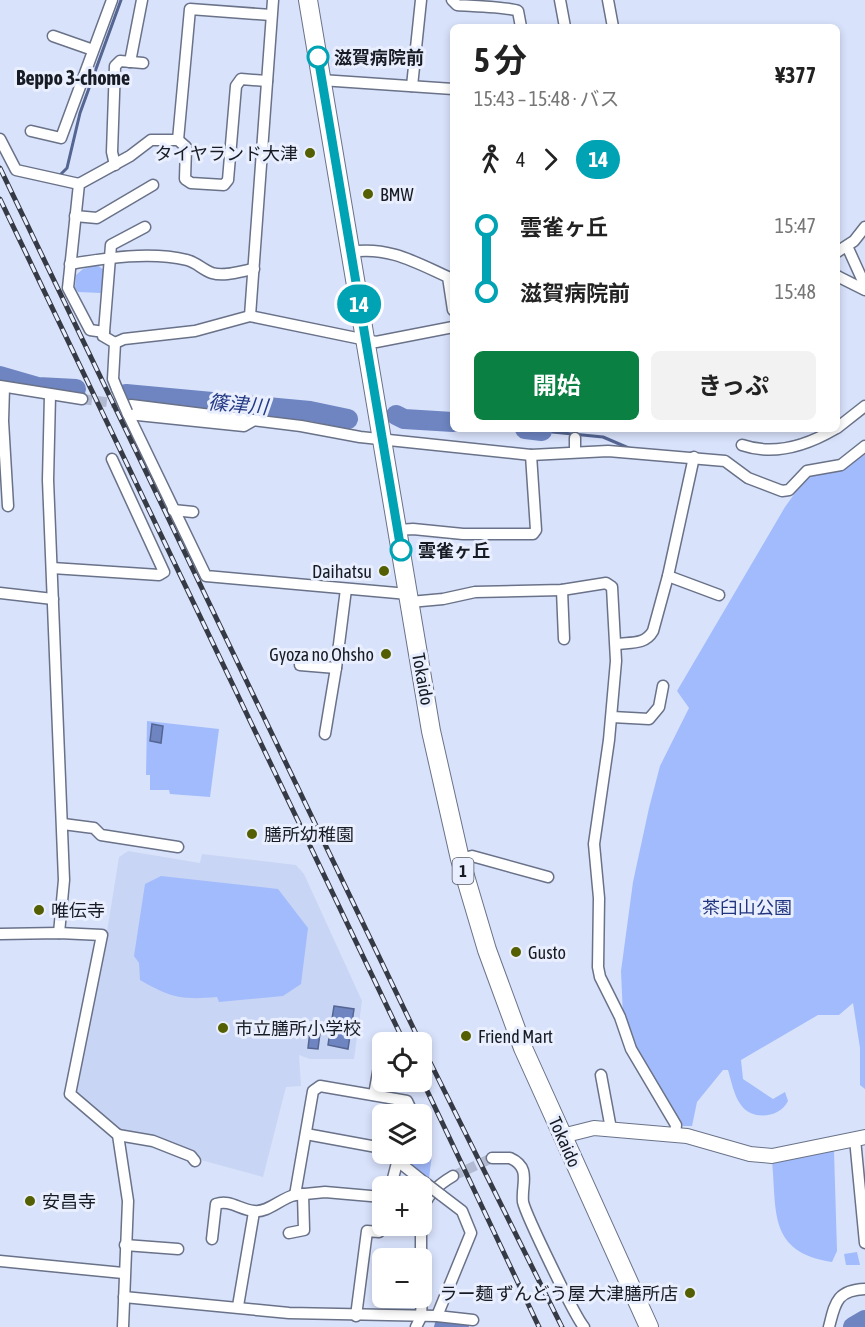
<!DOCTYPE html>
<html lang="ja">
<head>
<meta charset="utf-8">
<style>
  body { margin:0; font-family:"Asap Condensed","Noto Sans JP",sans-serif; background:#f2f2f2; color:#222; height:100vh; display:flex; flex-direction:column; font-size:22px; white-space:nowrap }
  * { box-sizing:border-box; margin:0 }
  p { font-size:20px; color:#767676 }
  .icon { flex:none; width:33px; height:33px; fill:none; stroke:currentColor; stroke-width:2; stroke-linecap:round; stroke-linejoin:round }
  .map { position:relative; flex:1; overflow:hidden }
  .drawer { position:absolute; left:450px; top:24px; width:390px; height:408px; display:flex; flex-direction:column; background:#fff; border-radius:9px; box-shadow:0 3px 9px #0003 }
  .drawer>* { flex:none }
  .badge { padding:0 12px; border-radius:20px; font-size:21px; line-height:39px }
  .fabs { position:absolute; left:372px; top:1032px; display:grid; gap:12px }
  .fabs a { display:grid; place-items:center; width:60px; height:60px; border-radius:9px; background:#fff; box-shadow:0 3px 9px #0003; font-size:30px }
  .map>.badge { position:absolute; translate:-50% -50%; box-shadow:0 0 0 3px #fff }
  .legs { display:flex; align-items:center; gap:9px; height:66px; padding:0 24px; font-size:20px }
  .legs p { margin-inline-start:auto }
  .overview { display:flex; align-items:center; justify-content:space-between; height:102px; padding:0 24px }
  h1 { font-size:33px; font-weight:700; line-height:45px }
  .cta { display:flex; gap:12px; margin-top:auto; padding:12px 24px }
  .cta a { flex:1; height:69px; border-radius:9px; background:#0b8043; color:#fff; font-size:24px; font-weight:700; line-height:69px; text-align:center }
  .cta a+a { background:#f2f2f2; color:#222 }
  ul { padding:0 24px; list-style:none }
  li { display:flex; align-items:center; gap:21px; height:66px; font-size:22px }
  li i { display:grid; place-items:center; width:9px; height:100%; margin:0 8px; background:currentColor }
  li i::after { content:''; width:15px; height:15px; margin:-8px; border:4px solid; border-radius:50%; background:#fff }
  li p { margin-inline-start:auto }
  li:first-child i { background:linear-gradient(#0000 50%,currentColor 0) }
  li:last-child i { background:linear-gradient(currentColor 50%,#0000 0) }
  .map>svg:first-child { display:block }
  .built { fill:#c9d5f4 }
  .green { fill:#a2bbfc }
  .water { fill:#6e85c2; stroke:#546592; stroke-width:1.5 }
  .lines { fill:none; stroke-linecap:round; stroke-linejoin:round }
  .stream { stroke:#546592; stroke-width:3 }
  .river { stroke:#6e85c2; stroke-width:20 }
  .minor-tunnel { stroke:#b1bad0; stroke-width:10; stroke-dasharray:10 5; stroke-linecap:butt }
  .minor-casing { stroke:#697288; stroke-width:13 }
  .tertiary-casing { stroke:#697288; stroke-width:16 }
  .trunk-casing { stroke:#697288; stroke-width:20 }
  .minor { stroke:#fff; stroke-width:10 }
  .tertiary { stroke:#fff; stroke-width:14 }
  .trunk { stroke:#fff; stroke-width:18 }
  .rail-casing { stroke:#353a45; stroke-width:5 }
  .rail { stroke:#e9effe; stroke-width:3; stroke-dasharray:9; stroke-linecap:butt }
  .minor-bridge-casing { stroke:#697288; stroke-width:13; stroke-linecap:butt }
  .minor-bridge { stroke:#fff; stroke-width:10 }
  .line-1-casing { stroke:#fff; stroke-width:14 }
  .line-1 { stroke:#00a3b4; stroke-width:9 }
  .stop-1-dot { fill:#fff; stroke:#00a3b4; stroke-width:3 }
  .poi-dot { fill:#535f00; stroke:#e9effe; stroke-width:2 }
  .labels { text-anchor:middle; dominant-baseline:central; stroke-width:6; stroke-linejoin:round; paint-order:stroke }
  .shield { fill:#e9effe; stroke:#565b65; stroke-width:1.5 }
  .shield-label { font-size:16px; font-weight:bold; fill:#171b23 }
  .stop-label { font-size:18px; font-weight:bold; fill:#171b23; stroke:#e9effe; text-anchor:start }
  .poi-label { font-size:18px; fill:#171b23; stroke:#e9effe; text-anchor:start }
  .street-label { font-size:18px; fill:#171b23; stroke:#e9effe }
  .park-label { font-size:18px; fill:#21357e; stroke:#e9effe }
  .neighbourhood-label { font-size:20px; font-weight:bold; fill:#171b23; stroke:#e9effe }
  .water-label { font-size:20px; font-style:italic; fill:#263b85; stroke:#e9effe }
</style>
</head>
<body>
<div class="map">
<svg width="865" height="1327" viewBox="0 0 865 1327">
  <rect width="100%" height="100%" fill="#d8e2fb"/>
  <path class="built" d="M128,851L200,863L202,854L296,865L304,874L362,1001L354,1059H310L299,1055L301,1086L286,1087L263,1177L197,1159L121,1131L78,1097L74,1090L105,944L119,857Z"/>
  <g class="green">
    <path d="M97,265L104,270L101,293L78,292L75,288L76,275L83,269Z"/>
    <path d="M865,453V1089L860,1085V1048L853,1003L839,1015H818L741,1060L743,1079L773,1099L785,1092L788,1101C780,1118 752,1121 741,1105C734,1096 731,1080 728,1070H723L697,1102L692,1126H683L653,1075L634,1049L623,1016L621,971L633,882L649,808L660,766L689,708L677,691L785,507L805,479L817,473L843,468Z"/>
    <path d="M147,721L219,729L210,797L170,794L169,790H150V775H146Z"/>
    <path d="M161,876L278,889L308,928L301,984L283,996L219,1002L217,997C182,1000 171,998 140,980L139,963L134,956L145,884Z"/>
    <path d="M422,1144L432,1155L429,1178L404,1159L405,1154H422Z"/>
    <path d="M824,1151H834L837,1251L832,1262C768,1252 777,1213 772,1161Z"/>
    <path d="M857,1252L860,1265H846L844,1254Z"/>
  </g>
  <g class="water">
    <path d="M152,724L163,726L161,743L150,741Z"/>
    <path d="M334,1006L354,1009L348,1049L328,1045Z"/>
    <path d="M310,1031L320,1033L318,1049L308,1048Z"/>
  </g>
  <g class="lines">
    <g class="stream">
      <path d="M60,175L67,168L80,113L121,0"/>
      <path d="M542,431L603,437L631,449"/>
    </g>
    <g class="river">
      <path d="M0,376L38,387L76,389"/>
      <path d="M126,394L310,411L348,419"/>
      <path d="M396,415L404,419L453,422"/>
      <path d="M525,429L542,431"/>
      <path d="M444,1327H459"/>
      <path d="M853,1327L865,1320"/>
    </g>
    <g class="minor-tunnel">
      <path d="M82,399L130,405"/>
      <path d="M453,1176L492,1158"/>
    </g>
    <g class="minor-casing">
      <g id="minor">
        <path d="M452,0L457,5C470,6 510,7 518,11L521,27"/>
        <path d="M560,0L565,27"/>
        <path d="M608,0L613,27"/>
        <path d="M53,36L93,50"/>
        <path d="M130,62L142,0"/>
        <path d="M321,80L453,89"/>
        <path d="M412,86L421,0"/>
        <path d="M31,131L61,138L112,0"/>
        <path d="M0,139L16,170L79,184"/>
        <path d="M178,140L190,9L271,15"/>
        <path d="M115,165L112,152L115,66L120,61L143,63"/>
        <path d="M75,216L97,218L153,185"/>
        <path d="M847,246L862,279L864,289"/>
        <path d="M350,252C388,246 415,262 448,277L453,310"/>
        <path d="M837,252L854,241L865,227"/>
        <path d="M70,264C107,258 150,251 187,260C196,262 203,270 212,273C225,277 241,271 254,269"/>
        <path d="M837,276L865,290"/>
        <path d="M250,316L273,0"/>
        <path d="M104,332L111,245L145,227"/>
        <path d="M115,343L124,339L195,331L250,316L376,342L453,327"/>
        <path d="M0,386L82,399"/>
        <path d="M4,387L3,421L8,506"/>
        <path d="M117,389L113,379L115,343L103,336L104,332L90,330L68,288L79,184L130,156L151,140H178L186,147L185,179L191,183L224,185L228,180L236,86L241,79L267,81"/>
        <path d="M50,395L48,480L64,880L59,933"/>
        <path d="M131,405L301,426L360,437L531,455L608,451L725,461L748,478L782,491L789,490L807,471L841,465L865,446"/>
        <path d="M127,412L206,576L408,594"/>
        <path d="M128,414L244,426L254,420"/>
        <path d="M837,428L865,406"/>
        <path d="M742,445C774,456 806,446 835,429"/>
        <path d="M575,452V438"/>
        <path d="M173,510L193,512"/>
        <path d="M398,530L413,529L463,534H533L536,530L531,455"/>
        <path d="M52,568L159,575L164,572L112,459"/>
        <path d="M668,576L719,595"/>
        <path d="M562,590L564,639"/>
        <path d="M0,593L53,599"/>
        <path d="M410,602L443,599L475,592L562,590L606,583L612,587L616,661L609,740L594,844L599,898L598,967L600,977L620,1017L631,1049L676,1125L675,1135"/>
        <path d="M616,644C631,642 645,645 653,631L668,576L694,457"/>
        <path d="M300,665L336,668"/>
        <path d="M612,717L649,719L659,707L663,686"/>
        <path d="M325,734L336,668L346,589"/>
        <path d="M63,824L94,828L101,835L178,847"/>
        <path d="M460,859L472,856L548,877"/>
        <path d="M0,934L59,933L102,935L70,1094L118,1135L128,1201L123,1327"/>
        <path d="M601,1075L611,1129"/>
        <path d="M374,1095L379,1067"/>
        <path d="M306,1134L382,1148"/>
        <path d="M118,1135L153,1141L191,1156L195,1161"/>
        <path d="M855,1139L865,1243"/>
        <path d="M389,1154L424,1182"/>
        <path d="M492,1158H510C532,1168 521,1184 523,1202C526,1215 575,1317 584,1327"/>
        <path d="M391,1186L399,1155"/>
        <path d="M382,1197L325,1192L295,1195L313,1091L320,1086L407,1101L413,1114"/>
        <path d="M422,1212C426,1195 438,1185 453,1176"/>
        <path d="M421,1226V1258"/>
        <path d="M289,1233L304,1230L303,1194"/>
        <path d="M212,1239L216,1204C230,1199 240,1210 254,1211C268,1213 281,1198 295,1195"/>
        <path d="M125,1245L178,1249"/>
        <path d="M0,1261L123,1273"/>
        <path d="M124,1297L289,1313L437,1316L473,1320"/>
        <path d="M238,1306L254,1212"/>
        <path d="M356,1316L367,1231L379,1232L384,1226"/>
        <path d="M437,1316L471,1233L462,1211L441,1195"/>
        <path d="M416,1327L421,1317L422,1294"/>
        <path d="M829,1327C835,1304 836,1290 865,1289"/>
      </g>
    </g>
    <g class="tertiary-casing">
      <path id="tertiary" d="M562,1136L594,1128L687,1136L750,1154L772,1156L865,1137"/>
    </g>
    <g class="trunk-casing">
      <path id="trunk" d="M308,0L431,731L460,859L487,950L523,1048L649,1327"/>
    </g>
    <use href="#minor" class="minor"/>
    <use href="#tertiary" class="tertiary"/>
    <use href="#trunk" class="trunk"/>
    <g class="rail-casing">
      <g id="rail">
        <path d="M0,168L420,1042"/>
        <path d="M0,199L404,1042"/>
        <path d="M422,1046L562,1327"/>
        <path d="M422,1080L539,1327"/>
      </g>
    </g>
    <use href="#rail" class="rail"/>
    <g class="minor-bridge-casing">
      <g id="minor-bridge">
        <path d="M117,389L127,412"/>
        <path d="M424,1182L441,1195"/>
      </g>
    </g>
    <use href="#minor-bridge" class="minor-bridge"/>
  </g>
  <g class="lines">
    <g class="line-1-casing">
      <path id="line-1" d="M318,57L401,550"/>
    </g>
    <use href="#line-1" class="line-1"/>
  </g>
  <g class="stop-1-dot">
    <circle cx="318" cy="57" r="10"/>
    <circle cx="401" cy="550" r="10"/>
  </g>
  <g class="poi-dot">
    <circle cx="310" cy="153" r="6"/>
    <circle cx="368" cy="194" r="6"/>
    <circle cx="384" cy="571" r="6"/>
    <circle cx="386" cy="654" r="6"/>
    <circle cx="252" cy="834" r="6"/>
    <circle cx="39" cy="910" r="6"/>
    <circle cx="516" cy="952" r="6"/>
    <circle cx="223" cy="1028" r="6"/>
    <circle cx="466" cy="1036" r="6"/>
    <circle cx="30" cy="1201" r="6"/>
    <circle cx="690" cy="1293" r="6"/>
  </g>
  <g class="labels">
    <rect class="shield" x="452.5" y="858" width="21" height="26" rx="4.5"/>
    <g class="shield-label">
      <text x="463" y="871">1</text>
    </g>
    <g class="stop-label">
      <text x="334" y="57">滋賀病院前</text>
      <text x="418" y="550">雲雀ヶ丘</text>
    </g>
    <g class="poi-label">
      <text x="298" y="153" text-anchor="end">タイヤランド大津</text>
      <text x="380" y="194">BMW</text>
      <text x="372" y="571" text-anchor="end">Daihatsu</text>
      <text x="374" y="654" text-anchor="end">Gyoza no Ohsho</text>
      <text x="264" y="834">膳所幼稚園</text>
      <text x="51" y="910">唯伝寺</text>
      <text x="528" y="952">Gusto</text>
      <text x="235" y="1028">市立膳所小学校</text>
      <text x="478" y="1036">Friend Mart</text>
      <text x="42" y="1201">安昌寺</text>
      <text x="678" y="1293" text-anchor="end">ラー麺 ずんどう屋 大津膳所店</text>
    </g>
    <g class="street-label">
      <text transform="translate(423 679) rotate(80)">Tokaido</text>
      <text transform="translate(565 1142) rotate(66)">Tokaido</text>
    </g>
    <g class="park-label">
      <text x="747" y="907">茶臼山公園</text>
    </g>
    <g class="neighbourhood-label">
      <text x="73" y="77">Beppo 3-chome</text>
    </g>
    <g class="water-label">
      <text transform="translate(238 404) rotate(5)">篠津川</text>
    </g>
  </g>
</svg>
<div class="fabs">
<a><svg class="icon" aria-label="locate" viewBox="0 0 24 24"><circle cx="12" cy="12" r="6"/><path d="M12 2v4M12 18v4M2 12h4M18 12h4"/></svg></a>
<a><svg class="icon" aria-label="layers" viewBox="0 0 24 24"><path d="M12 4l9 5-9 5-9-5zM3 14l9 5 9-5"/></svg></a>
<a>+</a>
<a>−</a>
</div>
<b class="badge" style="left:359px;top:304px;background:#00a3b4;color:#fff">14</b>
<section class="drawer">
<div class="overview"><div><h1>5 分</h1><p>15:43 – 15:48 · バス</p></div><b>¥377</b></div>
<div class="legs"><svg class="icon" aria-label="walk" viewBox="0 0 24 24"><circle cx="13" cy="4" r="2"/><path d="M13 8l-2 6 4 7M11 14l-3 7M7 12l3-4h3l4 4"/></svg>4<svg class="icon" aria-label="forward" viewBox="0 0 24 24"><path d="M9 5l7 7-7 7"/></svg><b class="badge" style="background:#00a3b4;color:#fff">14</b></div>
<ul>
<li><i style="color:#00a3b4"></i><b>雲雀ヶ丘</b><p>15:47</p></li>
<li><i style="color:#00a3b4"></i><b>滋賀病院前</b><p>15:48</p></li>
</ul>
<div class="cta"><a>開始</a><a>きっぷ</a></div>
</section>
</div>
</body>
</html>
